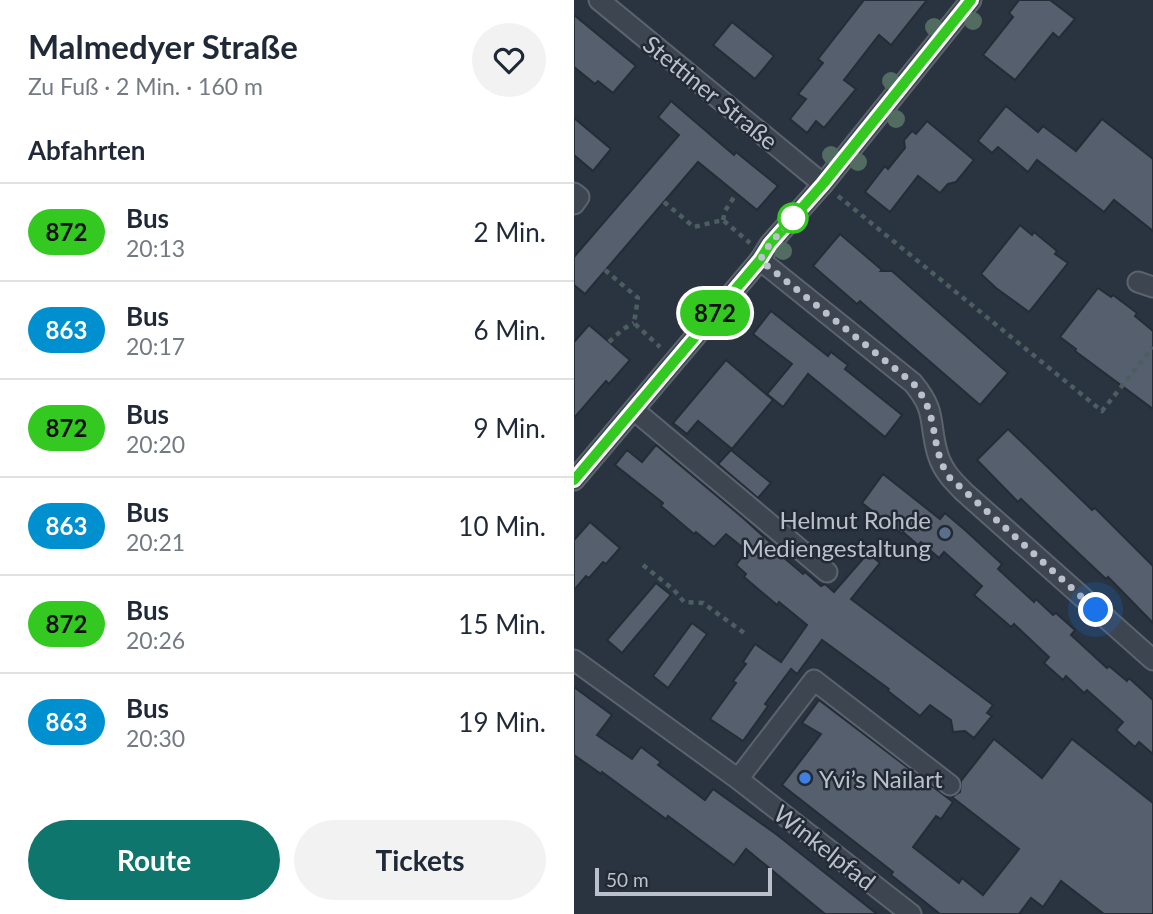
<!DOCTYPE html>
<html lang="de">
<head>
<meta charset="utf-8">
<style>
  body { margin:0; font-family:Lato,sans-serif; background:#f2f2f3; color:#1f2937; height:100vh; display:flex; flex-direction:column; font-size:26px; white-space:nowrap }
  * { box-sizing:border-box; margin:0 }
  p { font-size:23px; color:#747a83 }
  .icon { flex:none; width:38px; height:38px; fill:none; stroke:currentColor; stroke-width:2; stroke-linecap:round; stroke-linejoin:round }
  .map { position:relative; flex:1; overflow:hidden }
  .sheet { display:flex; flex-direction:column; background:#fff; width:574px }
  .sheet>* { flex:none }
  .badge { padding:0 14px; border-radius:23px; font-size:24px; line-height:46px }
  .scale { position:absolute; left:21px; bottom:18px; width:177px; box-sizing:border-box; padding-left:7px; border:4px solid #bac1ca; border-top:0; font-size:19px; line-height:24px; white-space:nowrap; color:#bac1ca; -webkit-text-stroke:5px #222a35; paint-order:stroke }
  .you { position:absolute; width:35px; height:35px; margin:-18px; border:5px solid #fff; border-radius:50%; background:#1a73e8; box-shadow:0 0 0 10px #1a73e833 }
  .map>.badge { position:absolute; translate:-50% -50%; box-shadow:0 0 0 4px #fff }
  h2 { padding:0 28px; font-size:26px; line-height:63px }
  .round { display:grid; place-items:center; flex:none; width:74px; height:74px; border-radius:37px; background:#f2f2f3 }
  .summary { display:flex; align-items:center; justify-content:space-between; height:119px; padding:0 28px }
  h1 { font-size:33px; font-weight:700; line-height:52px }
  .action { display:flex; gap:14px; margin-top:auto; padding:14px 28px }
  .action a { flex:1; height:80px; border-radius:42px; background:#0f766e; color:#fff; font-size:28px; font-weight:700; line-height:80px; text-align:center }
  .action a+a { background:#f2f2f3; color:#1f2937 }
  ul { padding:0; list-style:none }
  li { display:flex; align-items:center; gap:21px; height:98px; padding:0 28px; border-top:2px solid #e0e1e3 }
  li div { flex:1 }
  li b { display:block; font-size:26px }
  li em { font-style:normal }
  li .badge { min-width:77px; font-weight:700; text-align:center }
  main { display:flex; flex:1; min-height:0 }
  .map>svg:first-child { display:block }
  .building { fill:#555f6d; stroke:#242c37; stroke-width:2 }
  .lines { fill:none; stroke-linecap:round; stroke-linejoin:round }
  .street-casing { stroke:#5b636d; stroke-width:23 }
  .path { stroke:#4c5e60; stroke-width:4.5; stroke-dasharray:5 5; stroke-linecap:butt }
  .street { stroke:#3d4550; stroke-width:19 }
  .tree { fill:#526c61 }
  .line-casing { stroke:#fff; stroke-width:16 }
  .line { stroke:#33c920; stroke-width:10 }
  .walk { stroke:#bac1ca; stroke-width:7; stroke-dasharray:0 12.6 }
  .stop-dot { fill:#fff; stroke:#33c920; stroke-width:3.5 }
  .service-dot { fill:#5c6f8a; stroke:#222a35; stroke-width:2.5 }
  .shop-dot { fill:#3f7fe0; stroke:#222a35; stroke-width:2.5 }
  .labels { text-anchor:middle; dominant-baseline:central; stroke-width:5; stroke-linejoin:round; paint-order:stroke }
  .street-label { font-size:24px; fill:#bac1ca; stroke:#222a35 }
  .poi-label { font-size:24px; fill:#bac1ca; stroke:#222a35; text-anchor:end }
</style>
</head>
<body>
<main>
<section class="sheet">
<div class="summary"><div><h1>Malmedyer Straße</h1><p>Zu Fuß · 2 Min. · 160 m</p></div><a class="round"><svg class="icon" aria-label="heart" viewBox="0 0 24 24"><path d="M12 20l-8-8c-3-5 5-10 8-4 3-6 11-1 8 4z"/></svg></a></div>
<h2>Abfahrten</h2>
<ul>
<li><span class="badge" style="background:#33c920;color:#111">872</span><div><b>Bus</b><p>20:13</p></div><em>2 Min.</em></li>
<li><span class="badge" style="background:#0090d0;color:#fff">863</span><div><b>Bus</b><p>20:17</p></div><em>6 Min.</em></li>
<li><span class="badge" style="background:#33c920;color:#111">872</span><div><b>Bus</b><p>20:20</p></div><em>9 Min.</em></li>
<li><span class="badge" style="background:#0090d0;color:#fff">863</span><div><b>Bus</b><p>20:21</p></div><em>10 Min.</em></li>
<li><span class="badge" style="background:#33c920;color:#111">872</span><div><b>Bus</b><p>20:26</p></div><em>15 Min.</em></li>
<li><span class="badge" style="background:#0090d0;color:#fff">863</span><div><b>Bus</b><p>20:30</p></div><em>19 Min.</em></li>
</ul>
<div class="action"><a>Route</a><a>Tickets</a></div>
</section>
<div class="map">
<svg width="579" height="914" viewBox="0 0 579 914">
  <rect width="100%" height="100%" fill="#293440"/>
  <g class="building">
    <path d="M290,0H353L317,45L305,35L270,80L282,89L250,128L242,121L233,133L216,119L232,99L224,94L249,63L244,59Z"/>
    <path d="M445,0H476L501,19L485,38L479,33L441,80L409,55L439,17L435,13Z"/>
    <path d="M0,15L62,66L39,93L24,81L21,84L0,67Z"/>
    <path d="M158,22L200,56L181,79L139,45Z"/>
    <path d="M97,101L160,155L162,152L204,186L183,210L124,162L11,294L0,285V257L105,135L84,117Z"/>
    <path d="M432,106L464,132L469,126L502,151L528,119L579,159V231L540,200L530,212L463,160L454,172L424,147L418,153L404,141Z"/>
    <path d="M0,118L37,149L19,171L0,155Z"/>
    <path d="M353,121L400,160L382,182L374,184L366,193L344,176L316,212L291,192L311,166L314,169L331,148L330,140L338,131L342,134Z"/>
    <path d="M446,225L458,235L460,232L483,251L481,254L494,263L455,312L422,288L407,274Z"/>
    <path d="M266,234L308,270L307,271H318L434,373L406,405L286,301L283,304L239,266Z"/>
    <path d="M524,288L537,297L539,295L563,313L561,316L579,331V409L501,351L502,349L486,337Z"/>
    <path d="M197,311L254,356L257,352L266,359L274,365L271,369L328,415L311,437L234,374L209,407L193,394L218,364L179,334Z"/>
    <path d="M15,325L56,360L35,384L32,381L0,418V342Z"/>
    <path d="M152,360L199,400L158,449L124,421L113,434L99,423Z"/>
    <path d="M434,429L518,510L521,508L579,566V623L534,577L532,579L447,499L444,502L403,460Z"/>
    <path d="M82,445L168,517L198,544L196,546L229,574L231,572L247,586L251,584L260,592L294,553L306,563L277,599L419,705L413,713L418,716L400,738L391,731L379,732L377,720L356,705L346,716L314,691L315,689L248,640L223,674L217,669L191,704L194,706L169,741L136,719L162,683L159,681L172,664L169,662L181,644L207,662L233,625L205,602L203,605L170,577L172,574L162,565L173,551L152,534L140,547L122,532L120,534L87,506L89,503L41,465L53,450L68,462Z"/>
    <path d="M157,450L197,483L184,498L144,464Z"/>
    <path d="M309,474L366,519L371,513L391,530L428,564L424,569L460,602L462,599L479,615L482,613L501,630L497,635L533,668L535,666L553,681L555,678L579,700V754L565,742L561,747L542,730L549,722L513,690L510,693L492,676L489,680L470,663L475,657L440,624L437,627L400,595L408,586L370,552L365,558L347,542L344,545L329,532L328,534L288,503Z"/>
    <path d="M16,522L46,548L32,564L29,562L15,578L12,576L0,590V540Z"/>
    <path d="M82,583L97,595L48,653L33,640Z"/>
    <path d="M118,623L133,634L94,688L79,676Z"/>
    <path d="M0,687L38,715L23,735L58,759L67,747L87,762L84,765L131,800L139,789L202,834L303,914H251L172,849L160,865L94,816L92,819L28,772L27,774L0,755Z"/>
    <path d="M245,700L379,802L367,819L362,816L339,847L385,883L388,878L409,895L445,849L378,797L386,792L387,781L420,739L468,778L498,739L579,803V914H530L487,881L469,907L457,898L445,914H366L317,875L319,872L208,785L247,734L228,723Z"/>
  </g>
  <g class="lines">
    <g class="street-casing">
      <g id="street">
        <path d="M25,0L249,184"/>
        <path d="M0,193L5,197L0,204"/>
        <path d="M186,260L339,383C364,413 354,423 364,455C369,471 379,481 390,492L579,660"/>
        <path d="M564,282L579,287"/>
        <path d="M60,410L253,572"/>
        <path d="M0,480L186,260L196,244L249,184L397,0"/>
        <path d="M0,660L164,779L337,914"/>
        <path d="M164,779L240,680L376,785"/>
      </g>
    </g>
    <g class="path">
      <path d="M264,196L528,411L579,347"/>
      <path d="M90,202L120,227L149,220L176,243"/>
      <path d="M149,220L151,211L162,194"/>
      <path d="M31,270L64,298L60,323L86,347"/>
      <path d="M35,342L49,329L60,323"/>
      <path d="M69,565L100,590L110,602L129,603L173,635"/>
    </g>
    <use href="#street" class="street"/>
  </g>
  <g class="tree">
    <circle cx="399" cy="21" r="9"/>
    <circle cx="360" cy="27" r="9"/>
    <circle cx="317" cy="81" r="9"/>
    <circle cx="322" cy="119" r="9"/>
    <circle cx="257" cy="155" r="9"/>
    <circle cx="284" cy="162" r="9"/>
    <circle cx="209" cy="251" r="9"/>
  </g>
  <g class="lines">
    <g class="line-casing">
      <path id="line" d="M0,480L186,260L196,244L249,184L397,0"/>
    </g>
    <use href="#line" class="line"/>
    <path class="walk" d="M219,218L196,244L186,260L339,383C367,416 354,441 374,476L522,610"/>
  </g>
  <circle class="stop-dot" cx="219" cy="218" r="14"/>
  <circle class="service-dot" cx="371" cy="533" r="7"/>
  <circle class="shop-dot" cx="231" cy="778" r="7"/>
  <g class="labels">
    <g class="street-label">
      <text transform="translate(137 92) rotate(39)">Stettiner Straße</text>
      <text transform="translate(251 847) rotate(38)">Winkelpfad</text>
    </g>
    <g class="poi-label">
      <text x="357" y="519">Helmut Rohde<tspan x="357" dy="28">Mediengestaltung</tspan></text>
      <text x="245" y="778" text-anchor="start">Yvi’s Nailart</text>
    </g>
  </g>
</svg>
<div class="scale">50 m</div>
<div class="you" style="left:522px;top:610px"></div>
<b class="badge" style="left:141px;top:313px;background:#33c920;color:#111">872</b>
</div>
</main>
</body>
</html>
